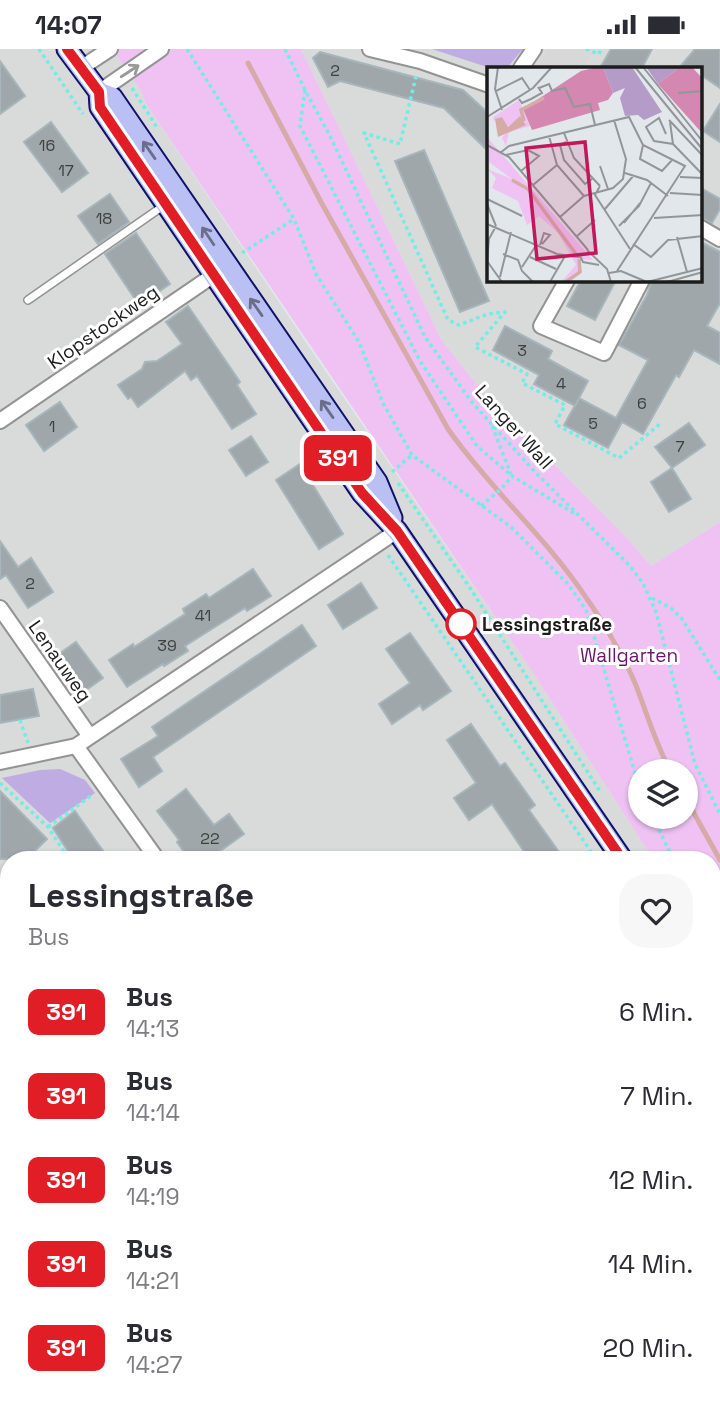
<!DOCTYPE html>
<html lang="de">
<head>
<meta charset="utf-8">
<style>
  body { margin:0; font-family:"Space Grotesk",sans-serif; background:#f7f7f7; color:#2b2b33; height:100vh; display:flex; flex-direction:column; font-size:26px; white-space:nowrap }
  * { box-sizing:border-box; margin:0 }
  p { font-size:23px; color:#7c7c81 }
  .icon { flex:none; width:38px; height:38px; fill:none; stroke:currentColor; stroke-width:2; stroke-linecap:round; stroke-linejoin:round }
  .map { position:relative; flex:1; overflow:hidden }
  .details { position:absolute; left:0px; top:802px; width:721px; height:555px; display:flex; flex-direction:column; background:#fff; border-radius:28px 28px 0 0; box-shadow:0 2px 5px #0004 }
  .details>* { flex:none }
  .badge { padding:0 14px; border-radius:10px; font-size:24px; line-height:46px }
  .tools { position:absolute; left:628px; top:710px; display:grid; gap:14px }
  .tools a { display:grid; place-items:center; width:70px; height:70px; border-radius:50%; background:#fff; box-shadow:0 2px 5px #0004; font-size:35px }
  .map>.badge { position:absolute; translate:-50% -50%; box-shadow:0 0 0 4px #fff }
  .round { display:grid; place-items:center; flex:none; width:74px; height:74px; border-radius:28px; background:#f7f7f7 }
  .headline { display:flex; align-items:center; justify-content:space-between; height:119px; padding:0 28px }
  h1 { font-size:33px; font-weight:600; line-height:52px }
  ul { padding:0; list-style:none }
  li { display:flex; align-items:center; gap:21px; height:84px; padding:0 28px }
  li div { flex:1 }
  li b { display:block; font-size:26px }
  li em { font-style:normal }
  li .badge { min-width:77px; font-weight:700; text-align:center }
  .status { display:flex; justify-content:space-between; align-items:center; height:49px; padding:0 35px; background:#fff; direction:ltr }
  .status svg { height:19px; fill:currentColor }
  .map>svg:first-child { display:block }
  .residential { fill:#d9dada; fill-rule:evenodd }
  .education { fill:#dce1fb }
  .grass { fill:#bface2 }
  .park { fill:#efc2f3; fill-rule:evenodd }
  .parking { fill:#d8d8d8 }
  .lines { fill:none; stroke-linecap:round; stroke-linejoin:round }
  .stream { stroke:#d6aaa7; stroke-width:5 }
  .building { fill:#9fa7aa; stroke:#a6b6bc; stroke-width:2 }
  .lane-casing { stroke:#939393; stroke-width:10 }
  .street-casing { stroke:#939393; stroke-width:18 }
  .secondary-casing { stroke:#0f1367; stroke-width:23 }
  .path { stroke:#74ece5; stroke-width:3.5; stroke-dasharray:3.5 3.5; stroke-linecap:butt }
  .lane { stroke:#fff; stroke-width:7 }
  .street { stroke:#fff; stroke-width:14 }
  .secondary { stroke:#bac0f3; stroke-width:19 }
  .oneway { stroke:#999 }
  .oneway2 { stroke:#6b6e88 }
  .line-casing { stroke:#fff; stroke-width:16 }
  .line { stroke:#e11e26; stroke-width:10 }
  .stop-dot { fill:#fff; stroke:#e11e26; stroke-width:3.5 }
  .labels { text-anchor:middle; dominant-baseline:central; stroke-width:6; stroke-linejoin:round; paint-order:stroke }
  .number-label { font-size:16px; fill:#3d3f40 }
  .street-label { font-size:19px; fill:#1c1c1c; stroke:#fff }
  .stop-label { font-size:19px; font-weight:bold; fill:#1c1c1c; stroke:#fff; text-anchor:start }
  .park-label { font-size:19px; fill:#68156e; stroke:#fff }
  .inset-river { fill:none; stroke:#d6aaa7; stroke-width:3.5 }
  .inset-road { fill:none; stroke:#939699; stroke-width:2 }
  .view { fill:#c2185b; fill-opacity:0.15; stroke:#c2185b; stroke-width:3.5 }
  .inset-edge { fill:none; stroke:#1c1c1c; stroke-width:3.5 }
</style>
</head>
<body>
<div class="status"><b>14:07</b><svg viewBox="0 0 49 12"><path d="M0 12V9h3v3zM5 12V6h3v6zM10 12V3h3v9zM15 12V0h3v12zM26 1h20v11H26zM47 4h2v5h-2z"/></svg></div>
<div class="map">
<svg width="720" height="1355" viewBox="0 0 720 1355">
  <rect width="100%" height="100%" fill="#e2e7ec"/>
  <g class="residential">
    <path d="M0,0H112L140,40L146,55L313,304L530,619L653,810H9V1348H712V902L720,914V1355H0Z"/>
    <path d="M301,0H720V473L651,517L628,490L483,343L442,292ZM489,19H701V231H489Z"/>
  </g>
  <path class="education" d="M0,1125L9,1138V1348H100L102,1355H0Z"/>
  <g class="grass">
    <path d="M432,0H523L507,19H490Z"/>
    <path d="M60,720L85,731L95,744L50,774L2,729L40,721Z"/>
  </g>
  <path class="park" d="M112,0H301L442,292L483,343L628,490L651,517L720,473V913L712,902V810H653L530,619L146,55L140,40ZM640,723H686V768H640Z"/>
  <path class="parking" d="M548,0H595L583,19H537Z"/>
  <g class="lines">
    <g class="stream">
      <path d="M248,14L321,153L448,380C490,440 547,489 587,550C602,571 625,610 635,634C647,664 655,694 671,723"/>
      <path d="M686,750L720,811"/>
    </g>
  </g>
  <g class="building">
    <path d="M611,0H652L642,19H600Z"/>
    <path d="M695,0H720V39L701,26V19H679Z"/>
    <path d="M320,3L463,41L489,65V103L444,59L340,32L328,38L313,9Z"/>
    <path d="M0,12L25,47L0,65Z"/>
    <path d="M720,55V93L703,82Z"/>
    <path d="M51,73L88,124L62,143L24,93Z"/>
    <path d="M424,101L489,252L460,263L395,112Z"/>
    <path d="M701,139L720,150V160L712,174L701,169Z"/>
    <path d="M110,145L129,173L98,195L78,167Z"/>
    <path d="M136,184L170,235L139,256L105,205Z"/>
    <path d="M701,193L720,203V254L707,277L720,284V315L694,301L679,328L676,326L643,385L622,373L608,399L564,376L579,349L616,369L648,311L619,296L647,246L652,231H701Z"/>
    <path d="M581,231H616L595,271L567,257Z"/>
    <path d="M188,257L240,333L237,336L256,365L232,380L197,327L191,331L185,322L138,358L131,348L128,350L118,336L142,320L145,313L157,312L182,295L166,273Z"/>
    <path d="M505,277L552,302L548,310L588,332L575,357L534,335L539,326L493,301Z"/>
    <path d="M60,353L77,378L44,402L26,376Z"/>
    <path d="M689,374L705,396L672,419L655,398Z"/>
    <path d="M251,387L268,413L246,427L229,401Z"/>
    <path d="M300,415L343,485L319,500L276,431Z"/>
    <path d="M672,419L691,450L669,463L651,433Z"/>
    <path d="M0,492L18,518L31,509L53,543L28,559L6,526L0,530Z"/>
    <path d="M253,520L271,547L247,562L245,559L185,597L188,602L164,617L163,615L127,638L109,611L133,595L134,598L185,565L183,560L206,545L209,549Z"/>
    <path d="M361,534L377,559L343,580L328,556Z"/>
    <path d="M302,576L316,597L153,708L162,722L139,738L121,710L158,687L152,678Z"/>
    <path d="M410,584L451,642L423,661L420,656L392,675L379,655L410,634L386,600Z"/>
    <path d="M76,593L103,629L79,646L52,610Z"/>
    <path d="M33,640L39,667L0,674V646Z"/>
    <path d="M471,675L500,717L505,714L535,756L529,761L564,810H529L492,755L469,771L454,749L476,734L447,691Z"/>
    <path d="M186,740L214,776L229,765L244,785L209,810H189L177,793L179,791L157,762Z"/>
    <path d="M0,742L47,790L27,810H0Z"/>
    <path d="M75,762L96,792L109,810H73L53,779Z"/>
  </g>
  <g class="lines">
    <g class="lane-casing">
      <g id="lane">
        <path d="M28,251L166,155"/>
        <path d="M0,857L9,849"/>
        <path d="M712,1037L720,1032"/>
        <path d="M294,1355L302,1348"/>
      </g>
    </g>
    <g class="street-casing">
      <g id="street">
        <path d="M370,0L420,12L489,36"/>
        <path d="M81,19L110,0"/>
        <path d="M521,19L534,0"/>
        <path d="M99,43L161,0"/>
        <path d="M701,179L720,190"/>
        <path d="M567,231L541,277L604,304L642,231"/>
        <path d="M0,372L221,221"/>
        <path d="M0,559L89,686"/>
        <path d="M76,697L157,810"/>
        <path d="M0,713L76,697L397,482"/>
        <path d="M0,934L9,944"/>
        <path d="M712,1142L720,1137"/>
        <path d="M712,1325L720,1324"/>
        <path d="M215,1348L216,1355"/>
        <path d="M406,1348L407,1355"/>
      </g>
    </g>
    <g class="secondary-casing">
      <g id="secondary">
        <path d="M67,0L99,43L100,58L362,444L397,482L622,810"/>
        <path d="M99,43L112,48L377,433L392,469"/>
        <path d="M712,941L720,952"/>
      </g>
    </g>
    <g class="path">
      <path d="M39,0L83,65"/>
      <path d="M187,0L294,170L316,225L359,293L383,354L412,406L511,478L568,535L586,561L640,740"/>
      <path d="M285,0L305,41L330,87L425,288L471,352L535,423L629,516L643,534L656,563L695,715L720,765"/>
      <path d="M586,0L599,5L601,0"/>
      <path d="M416,27L400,95L364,84L448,271L459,276L488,265L505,263L475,298L527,325L522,334L565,356L555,375L619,409L660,375"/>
      <path d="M132,39L158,80"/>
      <path d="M305,41L300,77L420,312L477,397L512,427"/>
      <path d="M242,204L294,170"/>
      <path d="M492,377L511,425"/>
      <path d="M392,423L412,406"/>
      <path d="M398,434L470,539L601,744"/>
      <path d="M481,457L502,439L512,427L577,466"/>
      <path d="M388,506L596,810"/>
      <path d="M652,549L671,559L682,570L720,631"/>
      <path d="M20,671L28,694"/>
      <path d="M0,734L48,778L69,810"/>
      <path d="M653,768L673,810"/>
      <path d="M48,778L92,746"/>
      <path d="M712,862L720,869"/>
      <path d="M712,909L720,920"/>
      <path d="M712,976L720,987"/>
      <path d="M366,1355L392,1352"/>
    </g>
    <use href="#lane" class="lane"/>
    <use href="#street" class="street"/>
    <use href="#secondary" class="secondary"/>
  </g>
  <defs><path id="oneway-shaft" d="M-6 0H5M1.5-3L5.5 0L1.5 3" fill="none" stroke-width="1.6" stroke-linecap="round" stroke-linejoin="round" transform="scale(1.75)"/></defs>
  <use class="oneway" href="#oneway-shaft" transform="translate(130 22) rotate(-33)"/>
  <g class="oneway2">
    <use href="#oneway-shaft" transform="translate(149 101) rotate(-125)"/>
    <use href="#oneway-shaft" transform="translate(208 187) rotate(-124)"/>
    <use href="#oneway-shaft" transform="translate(256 258) rotate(-125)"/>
    <use href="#oneway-shaft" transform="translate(327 360) rotate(-125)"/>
  </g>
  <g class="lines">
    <g class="line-casing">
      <path id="line" d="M67,0L99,43L100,58L362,444L397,482L622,810"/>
    </g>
    <use href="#line" class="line"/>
  </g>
  <circle class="stop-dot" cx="461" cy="575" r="14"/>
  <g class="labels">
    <g class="number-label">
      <text x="335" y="21">2</text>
      <text x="47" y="96">16</text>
      <text x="66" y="121">17</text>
      <text x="104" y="169">18</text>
      <text x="522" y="301">3</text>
      <text x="561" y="334">4</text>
      <text x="642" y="354">6</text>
      <text x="593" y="374">5</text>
      <text x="52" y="377">1</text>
      <text x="680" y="397">7</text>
      <text x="30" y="534">2</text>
      <text x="203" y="566">41</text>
      <text x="167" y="596">39</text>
      <text x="210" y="789">22</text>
    </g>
    <g class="street-label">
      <text transform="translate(103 278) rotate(-35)">Klopstockweg</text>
      <text transform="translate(514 378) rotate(48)">Langer Wall</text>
      <text transform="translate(60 612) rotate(55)">Lenauweg</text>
    </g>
    <g class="stop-label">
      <text x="482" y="575">Lessingstraße</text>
    </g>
    <g class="park-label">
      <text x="629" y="606">Wallgarten</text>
    </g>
  </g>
  <g transform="translate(487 18)">
    <rect width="215" height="215" fill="#e2e7ec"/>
    <path d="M116,0H145L175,45L157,53L151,48L138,49L133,31L138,21L126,26ZM159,0H193L171,17Z" fill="#b49bc8"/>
    <path d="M32,33L43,59L22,65L19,79L15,71L21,63L39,57L33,50L20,60L15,50L7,54L6,50ZM0,70L106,193L91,192L92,204L77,215H74L89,198L71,166L52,149L40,158L31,134L5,121L9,111L0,102L25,112L2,95Z" fill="#efc2f3"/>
    <path d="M111,0H116L126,26L121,33L111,36L113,43L45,63L36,42L94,4ZM193,0H205L215,11V66L171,17Z" fill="#d487b1"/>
    <path d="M33,49L39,58L11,70L8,52L15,50L21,60Z" fill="#d6aaa7"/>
    <path class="inset-river" d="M37,54L34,43L57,31M25,113L41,122L89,187M79,215L93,205L92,192"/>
    <path class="inset-road" d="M11,0L8,22L15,43M148,0L216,83M156,0L216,75M52,21L62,17L65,24L78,21L87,40L103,37L108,58M9,24L35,11L43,23M191,26L216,24M32,32L35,36L44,32L55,26L51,20M0,50L46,21L65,0M182,53L216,89M183,55L186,77M77,66L87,91L113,119M179,67L172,51L159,60L167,74L186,77L216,108M62,69L70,98L97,129M79,75L73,78L77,93L98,117L105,112M0,78L22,90L101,183M156,78L153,92L175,104L186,92M13,86L22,79L142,50L156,78L198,99L130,204M19,88L41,83L52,89L34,104M113,99L121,122M138,106L160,113L181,129M193,110L216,111M46,118L70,98M113,119L108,128L143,182M183,126L216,128M0,132L35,149M0,137L9,159M118,142L147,108M73,150L97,129L126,121L136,112L139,92L127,53M167,151L216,148M137,156L153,136M0,157L70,187L90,190L102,186M9,159L2,172L0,194L15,215M132,159L152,139L164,116M89,170L108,153M190,170L200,205M146,177L164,190L181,173L216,169M53,178L57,166L63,168L55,177M100,183L120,202L124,215M16,187L31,193L35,204L46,215M93,189L96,195L112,198M43,190L69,202M35,200L48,180M122,206L134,204L160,215M13,210L24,165M63,215L78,189M160,215L216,201M180,215L216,205"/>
    <path class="view" d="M98,75L109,186L50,192L39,81Z"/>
    <rect width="215" height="215" class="inset-edge"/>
  </g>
</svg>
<div class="tools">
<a><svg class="icon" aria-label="layers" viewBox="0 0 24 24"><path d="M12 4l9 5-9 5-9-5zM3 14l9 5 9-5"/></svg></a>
</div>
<b class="badge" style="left:338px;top:409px;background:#e11e26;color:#fff">391</b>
<section class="details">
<div class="headline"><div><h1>Lessingstraße</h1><p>Bus</p></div><a class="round"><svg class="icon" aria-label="heart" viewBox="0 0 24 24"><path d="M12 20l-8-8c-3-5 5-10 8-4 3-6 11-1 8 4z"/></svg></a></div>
<ul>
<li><span class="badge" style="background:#e11e26;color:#fff">391</span><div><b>Bus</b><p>14:13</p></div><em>6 Min.</em></li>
<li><span class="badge" style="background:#e11e26;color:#fff">391</span><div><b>Bus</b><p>14:14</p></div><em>7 Min.</em></li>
<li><span class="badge" style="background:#e11e26;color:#fff">391</span><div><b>Bus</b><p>14:19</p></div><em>12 Min.</em></li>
<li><span class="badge" style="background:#e11e26;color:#fff">391</span><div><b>Bus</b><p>14:21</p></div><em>14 Min.</em></li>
<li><span class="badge" style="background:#e11e26;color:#fff">391</span><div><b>Bus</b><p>14:27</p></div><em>20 Min.</em></li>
</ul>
</section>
</div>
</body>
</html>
